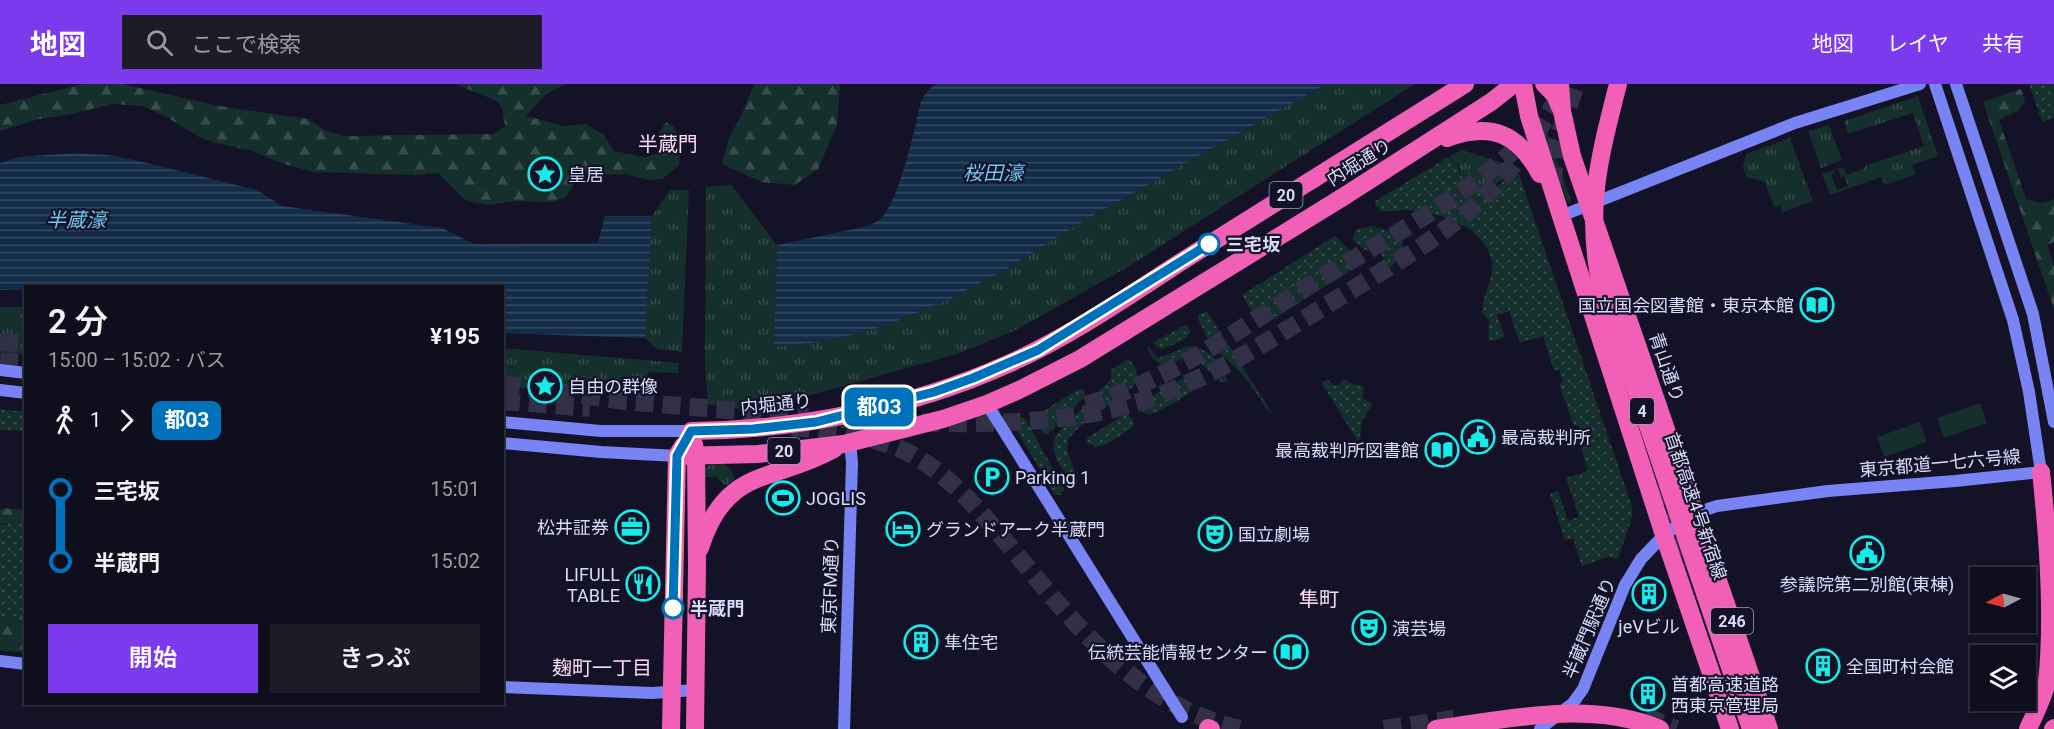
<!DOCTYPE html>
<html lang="ja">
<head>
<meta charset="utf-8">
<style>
  body { margin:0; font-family:Roboto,"Noto Sans JP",sans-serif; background:#1c1c29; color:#f1f3f6; height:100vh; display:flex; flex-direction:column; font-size:22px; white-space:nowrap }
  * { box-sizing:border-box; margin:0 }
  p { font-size:20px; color:#9b9ca3 }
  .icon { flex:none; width:33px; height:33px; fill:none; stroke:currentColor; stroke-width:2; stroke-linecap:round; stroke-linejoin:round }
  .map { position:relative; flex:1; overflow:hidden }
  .sheet { position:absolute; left:24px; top:201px; width:480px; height:420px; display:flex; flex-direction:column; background:#0e0e1c; border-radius:0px; box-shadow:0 2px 4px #0004,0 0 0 2px #2e2e3b }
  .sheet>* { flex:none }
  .badge { padding:0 12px; border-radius:9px; font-size:21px; line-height:39px }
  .needle { width:39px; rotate:264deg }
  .buttons { position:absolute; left:1970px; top:483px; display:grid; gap:12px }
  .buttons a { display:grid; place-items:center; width:66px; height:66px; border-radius:0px; background:#0e0e1c; box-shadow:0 2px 4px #0004,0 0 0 2px #2e2e3b; font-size:30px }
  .map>.badge { position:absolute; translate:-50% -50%; box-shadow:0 0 0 3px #fff }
  .legs { display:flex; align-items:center; gap:9px; height:66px; padding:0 24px; font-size:20px }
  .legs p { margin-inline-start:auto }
  .headline { display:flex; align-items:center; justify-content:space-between; height:102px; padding:0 24px }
  h1 { font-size:33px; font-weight:600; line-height:45px }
  .button { display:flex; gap:12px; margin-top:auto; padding:12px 24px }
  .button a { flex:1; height:69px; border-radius:0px; background:#7c3aed; color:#fff; font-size:24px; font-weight:600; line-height:69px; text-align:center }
  .button a+a { background:#1c1c29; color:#f1f3f6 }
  ul { padding:0 24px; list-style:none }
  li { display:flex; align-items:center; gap:21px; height:72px; font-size:22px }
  li i { display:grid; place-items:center; width:9px; height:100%; margin:0 8px; background:currentColor }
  li i::after { content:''; width:15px; height:15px; margin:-8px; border:4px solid; border-radius:50%; background:#0e0e1c }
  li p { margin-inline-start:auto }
  li:first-child i { background:linear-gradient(#0000 50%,currentColor 0) }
  li:last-child i { background:linear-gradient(currentColor 50%,#0000 0) }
  header { display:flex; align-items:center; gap:36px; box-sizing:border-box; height:84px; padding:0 30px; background:#7c3aed; color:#fff }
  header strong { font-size:28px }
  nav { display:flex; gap:33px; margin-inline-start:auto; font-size:21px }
  .search { width:420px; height:54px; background:#1c1c29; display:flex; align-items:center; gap:15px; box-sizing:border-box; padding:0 21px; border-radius:0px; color:#9b9ca3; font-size:22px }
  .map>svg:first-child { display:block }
  .grass { fill:url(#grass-tufts) }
  .forest { fill:url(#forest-firs) }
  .garden { fill:url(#garden-dots) }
  .pitch { fill:#15302c }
  .water { fill:url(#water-rules) }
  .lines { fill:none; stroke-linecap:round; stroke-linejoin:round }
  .highway-tunnel { stroke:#313046; stroke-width:18; stroke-dasharray:18 9; stroke-linecap:butt }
  .secondary { stroke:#7984f4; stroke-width:12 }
  .highway { stroke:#f25fb6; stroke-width:18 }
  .highway-bridge { stroke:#f25fb6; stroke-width:18 }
  .line-1-casing { stroke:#fff; stroke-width:14 }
  .line-1 { stroke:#0072bc; stroke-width:9 }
  .stop-1-dot { fill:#fff; stroke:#0072bc; stroke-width:3 }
  .labels { text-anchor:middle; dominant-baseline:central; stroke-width:4.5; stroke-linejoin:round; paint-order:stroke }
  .shield { fill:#131226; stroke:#9e9ebc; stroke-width:1.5 }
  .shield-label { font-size:16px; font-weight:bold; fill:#dadafc }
  .street-label { font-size:18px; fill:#dadafc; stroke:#131226 }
  .poi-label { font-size:18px; fill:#dadafc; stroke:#131226; text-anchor:start }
  .stop-label { font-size:18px; font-weight:bold; fill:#dadafc; stroke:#131226; text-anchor:start }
  .neighbourhood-label { font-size:20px; fill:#fcdcf4; stroke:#131226 }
  .water-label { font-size:20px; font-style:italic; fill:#71c6f3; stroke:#131226 }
</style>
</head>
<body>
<header>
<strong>地図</strong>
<div class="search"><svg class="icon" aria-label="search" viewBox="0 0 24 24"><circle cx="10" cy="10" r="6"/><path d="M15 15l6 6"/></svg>ここで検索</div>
<nav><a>地図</a><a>レイヤ</a><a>共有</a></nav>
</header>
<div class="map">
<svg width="2054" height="645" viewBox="0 0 2054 645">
  <defs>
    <pattern id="grass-tufts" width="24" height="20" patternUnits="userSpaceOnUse" patternTransform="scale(1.5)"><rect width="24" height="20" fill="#15302c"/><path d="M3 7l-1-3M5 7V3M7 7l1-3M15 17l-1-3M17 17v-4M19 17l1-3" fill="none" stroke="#364d4c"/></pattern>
    <pattern id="forest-firs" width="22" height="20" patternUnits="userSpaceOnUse" patternTransform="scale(1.5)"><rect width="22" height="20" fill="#15302c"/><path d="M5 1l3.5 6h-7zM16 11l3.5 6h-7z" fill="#364d4c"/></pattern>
    <pattern id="garden-dots" width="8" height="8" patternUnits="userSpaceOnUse" patternTransform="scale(1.5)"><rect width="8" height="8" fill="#15302c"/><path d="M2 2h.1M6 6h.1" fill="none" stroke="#364d4c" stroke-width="1.8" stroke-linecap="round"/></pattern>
    <pattern id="water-rules" width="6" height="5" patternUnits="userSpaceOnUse" patternTransform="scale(1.5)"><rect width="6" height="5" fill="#132d49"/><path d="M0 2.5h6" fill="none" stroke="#354b64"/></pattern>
  </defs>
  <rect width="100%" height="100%" fill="#131226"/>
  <g class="grass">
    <path d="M1326,0H1415L1126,184L1016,246L957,270L779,320L742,325L708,320L705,278L706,103L731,101L777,161L774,263L827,257L860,249L887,241L948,216L1001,188L1084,137Z"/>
    <path d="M1918,12L1938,72L1912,81L1916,90L1885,101L1881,93L1830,111L1822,90L1834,86L1835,89L1831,90L1837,106L1848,102L1844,92L1841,93L1838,85L1843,83L1847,91L1865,84V82L1924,62L1913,29L1848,50L1844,37Z"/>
    <path d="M1541,34L1543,35L1571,117L1570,119L1567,118L1539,37Z"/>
    <path d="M1829,41L1842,76L1821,84L1808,47Z"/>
    <path d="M1790,54L1813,117L1783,128L1780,121L1774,123L1765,98L1747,93L1743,83L1746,70Z"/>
    <path d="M1462,66L1514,83C1497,107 1463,119 1459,80L1454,79L1449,72Z"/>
    <path d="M670,106H689L682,268L657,265L645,254L652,132Z"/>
    <path d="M0,223H25V270L0,268Z"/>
    <path d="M503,264L679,279L678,289L648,288L646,309L503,303Z"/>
    <path d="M724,380L729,383L735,394L726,402L716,393H705V385L709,381Z"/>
  </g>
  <g class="forest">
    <path d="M82,0H123L219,22L308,35L326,47L344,52L494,50L505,42L502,24L497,17L455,0H565L546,10L526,32L563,42L586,40L604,51L614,67L644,73L657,70L659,49L666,38L674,43L681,60L679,81L662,95L649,96L625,90L584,91L574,100L566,113L552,118L516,117L488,121L472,118L464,115L438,89L415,91L314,88L284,80L253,67L216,59L199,53L165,32L143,22L112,20L71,30L39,35L0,47V21Z"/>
    <path d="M754,0H840L837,41L818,85L795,101L762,98L722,80L729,54L741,32Z"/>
    <path d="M2021,5L2025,16L2019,26L1999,36L2026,115L2043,119L2054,115V158L2047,161L2054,181V225L1983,18Z"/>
    <path d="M4,424L25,426V441L14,438L0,440V426Z"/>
    <path d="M25,526V569L0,566V535L17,533Z"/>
  </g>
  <g class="garden">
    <path d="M2029,0H2054V34L2042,38Z"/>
    <path d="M1448,73L1454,80L1458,81C1460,98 1476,112 1493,104C1503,100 1509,92 1514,83L1517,84L1632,423V433L1618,475L1608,473L1582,482L1573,454L1565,456L1550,410L1558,407L1568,437L1579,433L1566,394L1588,387L1578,355L1582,353L1578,341L1574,342L1559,300L1563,298L1559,285L1554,287L1543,252L1520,259L1509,227L1497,231L1505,253L1492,257L1488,254L1489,237L1482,228C1482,210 1496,194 1491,174C1482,141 1437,128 1407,126C1399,126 1387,129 1380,126C1376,124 1376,121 1374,118Z"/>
    <path d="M1372,142L1400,150C1408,164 1398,176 1388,186L1379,164L1367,167L1353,157L1355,147L1360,144Z"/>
    <path d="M1335,152L1362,179L1261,243L1242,211Z"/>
    <path d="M1207,227L1272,329L1268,327L1250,300L1238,286L1211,261L1198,235V231Z"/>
    <path d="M1185,241L1188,242L1191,248L1184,256L1162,265L1153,260L1154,258Z"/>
    <path d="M1189,262C1208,264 1226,280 1227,299C1213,298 1206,278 1192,275C1172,271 1165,297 1147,264L1149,263L1158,274Z"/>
    <path d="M1128,275C1137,282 1141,293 1133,303L1080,342L1068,355L1067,366L1078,397L1075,401L1072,400C1063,385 1047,369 1056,351L1111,295V286Z"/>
    <path d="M1187,293H1191L1196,299C1193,312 1162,325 1149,331L1143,328L1142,320L1168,301Z"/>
    <path d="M1345,295C1348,297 1350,299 1353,300C1363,303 1366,300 1362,314L1373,320L1362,337L1360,356H1357L1321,298L1328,296L1333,301H1338Z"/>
    <path d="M1081,305L1085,308V312L1048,350H1044L1039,342L1042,328L1077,306Z"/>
    <path d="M0,325L25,328V347L0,346Z"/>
    <path d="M1125,330H1128L1133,335V343L1107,360L1096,363L1087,358V354Z"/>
    <path d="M1020,332L1026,336L1064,405L1061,411H1055L1013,340V337Z"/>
    <path d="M14,438L25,441V526L17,533L0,535V441Z"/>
  </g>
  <g class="pitch">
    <path d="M1980,319L1987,339L1944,354L1937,334Z"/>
    <path d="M1920,338L1927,358L1884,373L1877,353Z"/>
  </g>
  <g class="water">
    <path d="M936,0H1326L1084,137L1001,188L948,216L887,241L860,249L827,257L774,263L777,161L859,144C869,142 880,138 886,128C899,109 910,63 916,40C920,22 919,12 936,0Z"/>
    <path d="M74,69L109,71L130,75L257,106L282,122L442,144L474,160L598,159L605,132H652L645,254L503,249L502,202H26L25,205L0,206V79L20,73Z"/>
    <path d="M531,290L561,293L560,310L529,307Z"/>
  </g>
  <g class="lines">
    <g class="highway-tunnel">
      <path d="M1553,101L1556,61L1576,0"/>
      <path d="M0,258L26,260"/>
      <path d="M0,277L26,279"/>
      <path d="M502,300L624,317L808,333"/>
      <path d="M502,317L590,324"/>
      <path d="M1086,321C1169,297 1245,241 1318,196C1384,156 1454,119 1512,68"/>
      <path d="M841,335C929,339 1022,345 1109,326C1194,307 1266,258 1340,213C1382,187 1427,162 1465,130C1505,97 1539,51 1562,5"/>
      <path d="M792,343C829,347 873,351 907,368C945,388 974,420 1001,452C1071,534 1130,619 1240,645"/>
      <path d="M1657,404L1687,482"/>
      <path d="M1645,632L1676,645"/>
      <path d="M1384,645L1454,635"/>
    </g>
    <g class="secondary">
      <path d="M1956,0L2033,230L2054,338"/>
      <path d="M1561,132L1795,39L1920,0"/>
      <path d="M0,286L26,289"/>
      <path d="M0,306L26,309"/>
      <path d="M987,320L1182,633"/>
      <path d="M502,338L601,347H691"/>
      <path d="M502,359L601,368L677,372"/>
      <path d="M0,577L26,580"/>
      <path d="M502,603L652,609L695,606"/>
      <path d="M844,645L852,379L850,358"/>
      <path d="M1540,645L1573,619L1583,605L1625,501L1641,475L1664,451L1696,429L1717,422L1828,407L1955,397L2041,388L2029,308L2013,236L1935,0"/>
    </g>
    <g class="highway">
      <path d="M1523,0L1529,32L1561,132L1664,451L1730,645"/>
      <path d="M1544,0L1555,11L1560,23"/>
      <path d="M1560,0L1562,27L1572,72L1769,645"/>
      <path d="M1447,54C1491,38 1518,49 1540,90"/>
      <path d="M691,347C798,346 910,324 1008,280C1074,251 1135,207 1195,169C1285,112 1375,56 1465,0"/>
      <path d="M694,360L696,372L697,482L695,645"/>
      <path d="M677,372L758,370L844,360L943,335L987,320L1019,306L1080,275L1343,113L1491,18L1514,0"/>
      <path d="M700,464C726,381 774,399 834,365"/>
      <path d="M1208,644L1211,645"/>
      <path d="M671,645L677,372L683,362"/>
      <path d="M2028,645C2035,630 2043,614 2047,598C2054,534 2048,453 2041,388"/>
      <path d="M2053,645L2054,644"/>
    </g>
    <g class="highway-bridge">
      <path d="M1618,0C1599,75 1585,125 1601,203L1751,645"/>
      <path d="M1436,645C1507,635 1591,616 1660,645"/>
    </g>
  </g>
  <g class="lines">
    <g class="line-1-casing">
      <path id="line-1" d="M673,524L677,372L691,347L753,345L816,338L934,308L973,294L1038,266L1209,160"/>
    </g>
    <use href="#line-1" class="line-1"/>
  </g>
  <defs>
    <g id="sight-ring" transform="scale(1.725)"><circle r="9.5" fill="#131226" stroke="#17ebe9" stroke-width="1.5"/><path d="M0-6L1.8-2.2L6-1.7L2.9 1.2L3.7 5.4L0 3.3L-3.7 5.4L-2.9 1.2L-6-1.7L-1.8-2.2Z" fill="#17ebe9"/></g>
    <g id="library-ring" transform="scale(1.725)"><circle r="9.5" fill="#131226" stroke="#17ebe9" stroke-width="1.5"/><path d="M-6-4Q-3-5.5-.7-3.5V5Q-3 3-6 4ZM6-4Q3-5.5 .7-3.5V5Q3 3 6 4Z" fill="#17ebe9"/></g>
    <g id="civic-ring" transform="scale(1.725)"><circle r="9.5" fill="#131226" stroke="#17ebe9" stroke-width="1.5"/><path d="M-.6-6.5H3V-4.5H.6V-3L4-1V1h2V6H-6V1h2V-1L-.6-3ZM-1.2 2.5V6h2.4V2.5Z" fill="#17ebe9"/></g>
    <g id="parking-ring" transform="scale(1.725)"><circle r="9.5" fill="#131226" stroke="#17ebe9" stroke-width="1.5"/><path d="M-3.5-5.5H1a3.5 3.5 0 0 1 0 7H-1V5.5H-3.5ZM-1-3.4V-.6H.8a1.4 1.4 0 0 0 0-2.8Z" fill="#17ebe9"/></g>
    <g id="stadium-ring" transform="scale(1.725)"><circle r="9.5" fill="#131226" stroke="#17ebe9" stroke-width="1.5"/><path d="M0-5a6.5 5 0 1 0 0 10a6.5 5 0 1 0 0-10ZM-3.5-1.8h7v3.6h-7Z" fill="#17ebe9"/></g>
    <g id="office-ring" transform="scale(1.725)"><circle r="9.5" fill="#131226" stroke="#17ebe9" stroke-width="1.5"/><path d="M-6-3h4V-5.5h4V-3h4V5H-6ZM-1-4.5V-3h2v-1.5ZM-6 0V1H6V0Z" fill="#17ebe9"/></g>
    <g id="hotel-ring" transform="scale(1.725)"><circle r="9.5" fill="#131226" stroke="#17ebe9" stroke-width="1.5"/><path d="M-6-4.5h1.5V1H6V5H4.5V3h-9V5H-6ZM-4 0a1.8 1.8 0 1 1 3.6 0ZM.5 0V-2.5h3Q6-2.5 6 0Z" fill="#17ebe9"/></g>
    <g id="theatre-ring" transform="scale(1.725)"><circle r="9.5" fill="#131226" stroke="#17ebe9" stroke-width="1.5"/><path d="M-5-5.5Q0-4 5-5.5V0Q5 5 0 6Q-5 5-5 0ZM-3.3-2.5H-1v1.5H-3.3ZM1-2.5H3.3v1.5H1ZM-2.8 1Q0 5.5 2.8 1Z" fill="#17ebe9"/></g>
    <g id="restaurant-ring" transform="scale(1.725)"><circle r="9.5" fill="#131226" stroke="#17ebe9" stroke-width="1.5"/><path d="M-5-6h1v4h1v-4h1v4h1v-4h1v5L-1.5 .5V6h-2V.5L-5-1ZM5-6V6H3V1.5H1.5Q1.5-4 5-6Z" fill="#17ebe9"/></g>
    <g id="building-ring" transform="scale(1.725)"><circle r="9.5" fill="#131226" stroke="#17ebe9" stroke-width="1.5"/><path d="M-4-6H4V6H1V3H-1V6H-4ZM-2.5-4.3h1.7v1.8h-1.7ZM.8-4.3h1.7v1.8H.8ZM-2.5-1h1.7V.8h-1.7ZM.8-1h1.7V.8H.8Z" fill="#17ebe9"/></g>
  </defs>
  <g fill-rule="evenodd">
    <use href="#sight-ring" x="545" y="90"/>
    <use href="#library-ring" x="1817" y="221"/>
    <use href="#sight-ring" x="545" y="302"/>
    <use href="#civic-ring" x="1478" y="353"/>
    <use href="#library-ring" x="1442" y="366"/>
    <use href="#parking-ring" x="992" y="393"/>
    <use href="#stadium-ring" x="783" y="414"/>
    <use href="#office-ring" x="632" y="443"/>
    <use href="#hotel-ring" x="903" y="445"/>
    <use href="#theatre-ring" x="1215" y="450"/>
    <use href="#civic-ring" x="1867" y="469"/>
    <use href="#restaurant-ring" x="643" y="500"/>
    <use href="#building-ring" x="1649" y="510"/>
    <use href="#theatre-ring" x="1369" y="544"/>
    <use href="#building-ring" x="921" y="558"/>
    <use href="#library-ring" x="1291" y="568"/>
    <use href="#building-ring" x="1823" y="582"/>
    <use href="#building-ring" x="1648" y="610"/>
  </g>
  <g class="stop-1-dot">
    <circle cx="1209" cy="160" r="10"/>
    <circle cx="673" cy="524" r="10"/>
  </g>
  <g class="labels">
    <g class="shield">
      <rect x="1269.5" y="98" width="33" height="26" rx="4.5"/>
      <rect x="1630" y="314" width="24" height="26" rx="4.5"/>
      <rect x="767.5" y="354" width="33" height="26" rx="4.5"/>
      <rect x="1711" y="524" width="42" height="26" rx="4.5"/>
    </g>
    <g class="shield-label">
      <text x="1286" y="111">20</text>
      <text x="1642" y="327">4</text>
      <text x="784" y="367">20</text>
      <text x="1732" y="537">246</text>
    </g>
    <g class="street-label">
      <text transform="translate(1359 78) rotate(-32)">内堀通り</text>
      <text transform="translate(1667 283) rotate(71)">青山通り</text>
      <text transform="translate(776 320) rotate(-6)">内堀通り</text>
      <text transform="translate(1940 379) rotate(-5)">東京都道一七六号線</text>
      <text transform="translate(1696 422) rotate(71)">首都高速4号新宿線</text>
      <text transform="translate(830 501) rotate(-88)">東京FM通り</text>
      <text transform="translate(1589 544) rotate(-67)">半蔵門駅通り</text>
    </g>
    <g class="poi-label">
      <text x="568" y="90">皇居</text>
      <text x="1794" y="221" text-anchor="end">国立国会図書館・東京本館</text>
      <text x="568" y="302">自由の群像</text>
      <text x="1501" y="353">最高裁判所</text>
      <text x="1419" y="366" text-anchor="end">最高裁判所図書館</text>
      <text x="1015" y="393">Parking 1</text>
      <text x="806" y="414">JOGLIS</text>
      <text x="609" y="443" text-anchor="end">松井証券</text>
      <text x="926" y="445">グランドアーク半蔵門</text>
      <text x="1238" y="450">国立劇場</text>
      <text x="620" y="490" text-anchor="end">LIFULL<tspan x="620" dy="21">TABLE</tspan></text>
      <text x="1867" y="500" text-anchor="middle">参議院第二別館(東棟)</text>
      <text x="1649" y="542" text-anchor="middle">jeVビル</text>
      <text x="1392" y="544">演芸場</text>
      <text x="944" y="558">隼住宅</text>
      <text x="1268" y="568" text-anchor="end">伝統芸能情報センター</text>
      <text x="1846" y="582">全国町村会館</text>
      <text x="1671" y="600">首都高速道路<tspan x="1671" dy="21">西東京管理局</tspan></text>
    </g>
    <g class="stop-label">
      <text x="1226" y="160">三宅坂</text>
      <text x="690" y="524">半蔵門</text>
    </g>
    <g class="neighbourhood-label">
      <text x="668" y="60">半蔵門</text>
      <text x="1319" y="515">隼町</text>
      <text x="602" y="584">麹町一丁目</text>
    </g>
    <g class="water-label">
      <text x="993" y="89">桜田濠</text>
      <text x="76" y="136">半蔵濠</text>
    </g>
  </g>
</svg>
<div class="buttons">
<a><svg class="needle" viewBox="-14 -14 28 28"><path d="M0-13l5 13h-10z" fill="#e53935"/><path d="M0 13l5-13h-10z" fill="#9b9ca3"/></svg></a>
<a><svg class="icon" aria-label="layers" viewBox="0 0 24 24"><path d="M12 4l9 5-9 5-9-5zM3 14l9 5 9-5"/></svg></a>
</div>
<b class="badge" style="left:879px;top:323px;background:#0072bc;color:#fff">都03</b>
<section class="sheet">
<div class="headline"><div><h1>2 分</h1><p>15:00 – 15:02 · バス</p></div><b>¥195</b></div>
<div class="legs"><svg class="icon" aria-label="walk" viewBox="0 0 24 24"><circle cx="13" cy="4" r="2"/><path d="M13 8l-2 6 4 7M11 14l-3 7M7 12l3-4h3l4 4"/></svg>1<svg class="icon" aria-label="forward" viewBox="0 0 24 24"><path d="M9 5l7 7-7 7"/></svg><b class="badge" style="background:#0072bc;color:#fff">都03</b></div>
<ul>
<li><i style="color:#0072bc"></i><b>三宅坂</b><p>15:01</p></li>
<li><i style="color:#0072bc"></i><b>半蔵門</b><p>15:02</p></li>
</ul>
<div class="button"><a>開始</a><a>きっぷ</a></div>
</section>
</div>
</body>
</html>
